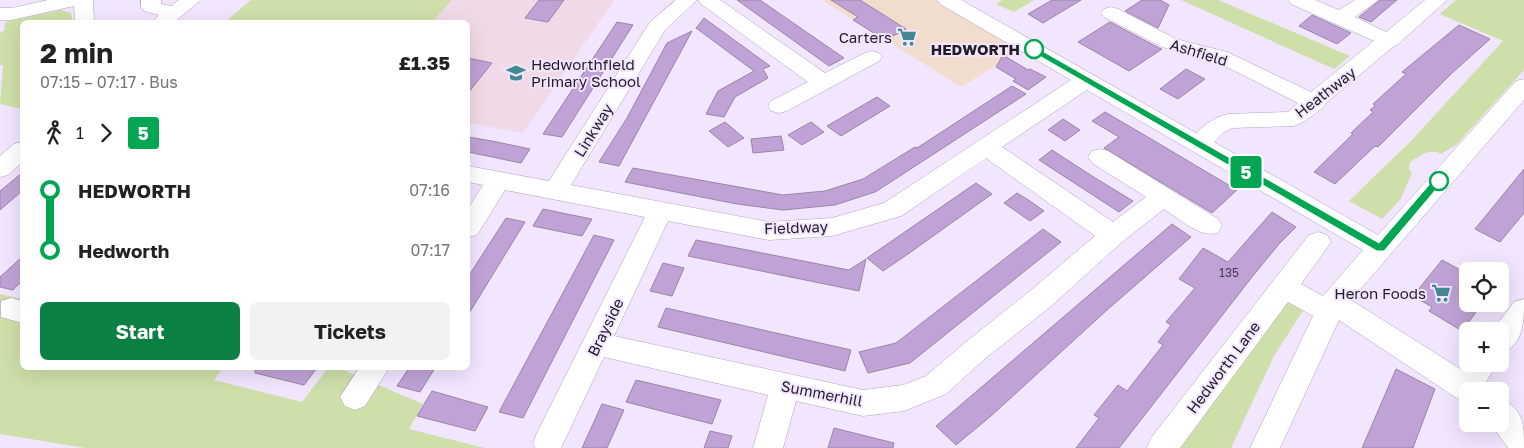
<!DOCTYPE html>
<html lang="en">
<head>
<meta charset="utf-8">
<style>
  body { margin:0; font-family:"Golos Text",sans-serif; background:#f2f2f2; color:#222; height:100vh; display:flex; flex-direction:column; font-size:19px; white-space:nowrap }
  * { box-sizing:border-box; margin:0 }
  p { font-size:16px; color:#767676 }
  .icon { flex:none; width:28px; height:28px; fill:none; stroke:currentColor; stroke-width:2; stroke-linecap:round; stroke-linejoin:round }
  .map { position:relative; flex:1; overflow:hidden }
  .sheet { position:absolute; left:20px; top:20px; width:450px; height:350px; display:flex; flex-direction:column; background:#fff; border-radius:8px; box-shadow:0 5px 20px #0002 }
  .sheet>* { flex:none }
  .badge { padding:0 10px; border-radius:4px; font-size:18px; line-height:32px }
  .fabs { position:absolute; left:1459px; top:262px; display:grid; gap:10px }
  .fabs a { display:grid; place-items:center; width:50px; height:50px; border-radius:8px; background:#fff; box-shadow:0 5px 20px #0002; font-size:25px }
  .map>.badge { position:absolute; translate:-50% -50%; box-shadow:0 0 0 2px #fff }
  .legs { display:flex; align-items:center; gap:8px; height:55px; padding:0 20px; font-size:16px }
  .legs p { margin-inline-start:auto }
  .overview { display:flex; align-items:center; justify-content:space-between; height:85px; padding:0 20px }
  h1 { font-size:28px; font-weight:700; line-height:38px }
  .button { display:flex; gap:10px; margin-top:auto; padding:10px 20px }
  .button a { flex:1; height:58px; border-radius:8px; background:#0b8043; color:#fff; font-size:20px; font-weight:700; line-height:58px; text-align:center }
  .button a+a { background:#f2f2f2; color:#222 }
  ul { padding:0 20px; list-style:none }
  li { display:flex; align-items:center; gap:18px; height:60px; font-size:19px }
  li i { display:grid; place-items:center; width:8px; height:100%; margin:0 6px; background:currentColor }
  li i::after { content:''; width:12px; height:12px; margin:-6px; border:4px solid; border-radius:50%; background:#fff }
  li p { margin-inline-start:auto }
  li:first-child i { background:linear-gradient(#0000 50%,currentColor 0) }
  li:last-child i { background:linear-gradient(currentColor 50%,#0000 0) }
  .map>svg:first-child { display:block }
  .commercial { fill:#f1ddce }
  .education { fill:#f0dae7 }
  .green { fill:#cedfa9 }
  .building { fill:#bfa3d7; stroke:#9787a4 }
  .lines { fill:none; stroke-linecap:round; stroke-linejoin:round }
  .minor-casing { stroke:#b2a2bf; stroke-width:1 }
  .minor { fill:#fff; fill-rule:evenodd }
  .line-1 { fill:#00a651; stroke:#fff }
  .stop-1-dot { fill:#fff; stroke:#00a651; stroke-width:2.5 }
  .labels { text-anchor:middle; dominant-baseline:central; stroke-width:4; stroke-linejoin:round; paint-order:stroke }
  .number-label { font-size:12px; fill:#493e53 }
  .poi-label { font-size:15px; fill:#221c27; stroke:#f2e5fe; text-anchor:end }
  .stop-label { font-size:15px; font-weight:bold; fill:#221c27; stroke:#f2e5fe; text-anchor:end }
  .street-label { font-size:15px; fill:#221c27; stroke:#f2e5fe }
</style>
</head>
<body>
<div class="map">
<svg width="1524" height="448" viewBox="0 0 1524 448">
  <rect width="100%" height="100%" fill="#f2e5fe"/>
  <path class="commercial" d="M822,0H935L1021,50L961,87Z"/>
  <path class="education" d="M251,0H614L523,133L468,123V22H225Z"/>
  <g class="green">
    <path d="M251,0H452L432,22H225Z"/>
    <path d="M1002,0H1034L1014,12L996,4Z"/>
    <path d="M1181,0H1218L1350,56L1334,69Z"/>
    <path d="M1456,0H1524V70L1456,145L1441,154C1431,147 1419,156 1410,162L1409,169L1412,173L1400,200L1382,219L1349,201L1411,141L1503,41L1440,14Z"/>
    <path d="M61,10L71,13L73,22H22V109L0,104L3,65H0V32L4,31L5,22Z"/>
    <path d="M0,294L22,299V368H223L214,380L302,402L328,368H339L423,404L409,429L485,448H86L0,434Z"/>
    <path d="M1289,300L1304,309L1274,356L1231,448H1176Z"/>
  </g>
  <g class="building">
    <path d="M539,0H564L548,22L525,18Z"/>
    <path d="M737,0H760L844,58L829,66Z"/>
    <path d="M831,0H860L906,29L885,40L853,20L858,17Z"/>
    <path d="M1052,0H1081L1043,23L1028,14Z"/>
    <path d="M1142,0H1160L1169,5L1158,28L1125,11Z"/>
    <path d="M1380,0H1397L1371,22L1359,17Z"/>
    <path d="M1312,15L1351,33L1337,44L1299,26Z"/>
    <path d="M704,18L770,66L763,69L768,78L735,97L724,117L706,114L718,91L754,71L696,28Z"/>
    <path d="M617,22L633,25L562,137L543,134Z"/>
    <path d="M1110,22L1161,49H1162L1129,71L1078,42Z"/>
    <path d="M1459,25L1490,39L1451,74L1378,147L1375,146L1335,184L1314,172L1353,134L1351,133L1373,112L1370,110L1375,106L1373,104L1406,74L1402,72Z"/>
    <path d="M692,31L619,166L599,162L627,118L667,43Z"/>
    <path d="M1003,55L1028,70L1030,69L1046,77L1028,90L1013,81L1016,79L996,67Z"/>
    <path d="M468,58L492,63L468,93Z"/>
    <path d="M1186,69L1205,79L1178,99L1160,89Z"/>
    <path d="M1012,86L1026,94L883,187L875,192L835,205L783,210L737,204L625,182L633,168L783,195L825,191L863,179L915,147L917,148Z"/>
    <path d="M877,97L890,106L841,136L827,126Z"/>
    <path d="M1105,112L1146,136L1237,190L1212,213L1104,148L1119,137L1092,121Z"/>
    <path d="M1063,119L1080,130L1065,141L1048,130Z"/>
    <path d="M725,122L744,138L728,147L709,131Z"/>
    <path d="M811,122L824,132L802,145L788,135Z"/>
    <path d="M781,136L784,150L753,153L751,139Z"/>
    <path d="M468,137L492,141L530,149L521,163L468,152Z"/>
    <path d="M1052,150L1092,176L1133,201L1119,212L1039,160Z"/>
    <path d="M1524,169V213L1500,242L1475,229Z"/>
    <path d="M22,173V191L0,210V191Z"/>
    <path d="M976,183L992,194L908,254L883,271L867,258Z"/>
    <path d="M1017,193L1030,201L1044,211L1030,221L1004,203Z"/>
    <path d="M543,209L567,214L592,219L582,236L533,226Z"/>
    <path d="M1272,212L1296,227L1279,244L1252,277L1119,448H1076L1099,418L1094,415L1118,385L1127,391L1163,345L1158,342L1171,325L1166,322L1195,288L1179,279L1203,248L1228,262Z"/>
    <path d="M506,218L525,222L468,315V277Z"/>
    <path d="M1172,224L1191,237L1107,310L991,416L956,445L936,426Z"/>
    <path d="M1043,229L1061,242L910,363L868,373L859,352L896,343Z"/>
    <path d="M594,235L614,240L523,418L499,412Z"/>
    <path d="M696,240L849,270L866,259L859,291L688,256Z"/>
    <path d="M22,257V281L13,290L0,287V277Z"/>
    <path d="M1442,260L1468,274V304H1482L1462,331L1429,311L1432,307L1413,296Z"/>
    <path d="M663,263L684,268L672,296L650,291Z"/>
    <path d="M666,308L851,350L845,371L658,327Z"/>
    <path d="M255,368H317L304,385L255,373Z"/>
    <path d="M409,368H435L420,392L397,386Z"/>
    <path d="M1396,369L1435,389L1413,448H1362Z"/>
    <path d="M636,380L721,400L712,424L626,402Z"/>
    <path d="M432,391L488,407L475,431L417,416Z"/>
    <path d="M602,404L624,410L607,448H582Z"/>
    <path d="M834,428L894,443L893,448H828Z"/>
    <path d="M710,431L732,436L728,448H704Z"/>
  </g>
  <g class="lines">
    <g class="minor-casing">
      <g id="minor">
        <path d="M48,0H93L94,22H75L74,6L12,20H0V8H12Z"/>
        <path d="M141,0H161V4L171,6L179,0H201L174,22H153L159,15L144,11L141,7Z"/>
        <path d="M676,0H697L665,30L571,185L769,222L832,218L884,203L1071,80L940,4L937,0H961L1196,133C1206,124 1215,117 1228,114L1288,112L1298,103L1213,60L1162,47L1104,17L1101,13L1104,9L1111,7L1118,9L1176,39L1227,52L1311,92L1374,41L1291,4L1288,0H1315L1339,10L1355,0H1378L1355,17L1386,32L1425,0H1447L1397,45L1394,46L1326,103C1321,111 1302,124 1293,126L1232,128L1223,133L1214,142L1378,235L1516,81L1524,79V100L1351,300L1462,370L1468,362L1497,364L1483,387L1485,391H1468V403L1455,397L1339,320L1280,448H1250L1313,316L1288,302L1180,448H1147L1151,438L1309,235L1318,232L1327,235L1331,242L1301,284L1323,296L1363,250L1087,90L1002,147L1113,222L1146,197L1092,163L1088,157L1092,151L1100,149L1108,151L1218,219L1222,226L1218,233C1199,238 1180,219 1164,209L1122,242L1050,307L987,357L946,394L904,411L863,416L796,401L783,448H753L768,395L604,357L561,448H535L533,443L537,433L645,217L505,190L477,235L468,237V209L483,185L468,182V166L549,181L650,22ZM986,158L1095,236L1030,291L967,341L926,376L903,385L863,390L614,336L668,221L769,240L832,236L901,216Z"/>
        <path d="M698,0H720L825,73L865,53L872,51L879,53L882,57L879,61L787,111L779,113L771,111L768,106L771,101L808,82L701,4Z"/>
        <path d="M22,142V162L8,175L0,177V156L14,144Z"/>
        <path d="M11,298L22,301V323L1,317V301Z"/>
        <path d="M1524,299C1524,322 1524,345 1500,354V331H1492L1514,302Z"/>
        <path d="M359,368H389L365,406L355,410L345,406L340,397Z"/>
        <path d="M1500,399C1524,408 1524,425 1524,448H1508L1491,424H1500Z"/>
      </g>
    </g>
    <use href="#minor" class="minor"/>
  </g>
  <path class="line-1" d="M1031,48H1037L1379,243L1435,178L1439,177L1443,181L1384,251H1377L1031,51Z"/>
  <defs>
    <g id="supermarket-bare" transform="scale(1.5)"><path d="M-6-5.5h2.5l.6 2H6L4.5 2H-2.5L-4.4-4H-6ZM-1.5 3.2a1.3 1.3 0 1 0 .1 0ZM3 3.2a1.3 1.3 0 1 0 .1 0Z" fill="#438992" stroke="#f2e5fe" stroke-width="2.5" paint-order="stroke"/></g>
    <g id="school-bare" transform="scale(1.5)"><path d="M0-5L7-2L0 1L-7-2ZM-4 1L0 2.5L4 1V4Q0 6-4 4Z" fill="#438992" stroke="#f2e5fe" stroke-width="2.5" paint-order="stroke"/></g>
  </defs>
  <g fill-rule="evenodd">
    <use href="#supermarket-bare" x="907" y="37"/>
    <use href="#school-bare" x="516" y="73"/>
    <use href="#supermarket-bare" x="1441" y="293"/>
  </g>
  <g class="stop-1-dot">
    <circle cx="1034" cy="49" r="9"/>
    <circle cx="1439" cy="181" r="9"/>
  </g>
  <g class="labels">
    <g class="number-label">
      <text x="1229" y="272">135</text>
    </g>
    <g class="poi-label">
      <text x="892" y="37">Carters</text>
      <text x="531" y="64" text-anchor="start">Hedworthfield<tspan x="531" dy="17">Primary School</tspan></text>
      <text x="1426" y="293">Heron Foods</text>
    </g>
    <g class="stop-label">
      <text x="1020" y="49">HEDWORTH</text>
    </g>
    <g class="street-label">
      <text transform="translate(1199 52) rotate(17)">Ashfield</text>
      <text transform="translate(1325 92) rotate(-38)">Heathway</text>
      <text transform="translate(593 130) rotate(-58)">Linkway</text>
      <text transform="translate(796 227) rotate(-2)">Fieldway</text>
      <text transform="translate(605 327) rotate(-64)">Brayside</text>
      <text transform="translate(1223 367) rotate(-53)">Hedworth Lane</text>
      <text transform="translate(822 393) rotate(11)">Summerhill</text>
    </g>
  </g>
</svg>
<div class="fabs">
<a><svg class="icon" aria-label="locate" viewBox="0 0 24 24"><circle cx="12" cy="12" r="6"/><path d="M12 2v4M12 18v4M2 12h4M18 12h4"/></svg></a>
<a>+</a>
<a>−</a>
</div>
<b class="badge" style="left:1246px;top:172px;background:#00a651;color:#fff">5</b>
<section class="sheet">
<div class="overview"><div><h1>2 min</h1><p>07:15 – 07:17 · Bus</p></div><b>£1.35</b></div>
<div class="legs"><svg class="icon" aria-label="walk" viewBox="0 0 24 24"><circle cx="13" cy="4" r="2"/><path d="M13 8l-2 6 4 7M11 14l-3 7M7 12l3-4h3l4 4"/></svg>1<svg class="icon" aria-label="forward" viewBox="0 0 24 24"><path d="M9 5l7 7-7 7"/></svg><b class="badge" style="background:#00a651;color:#fff">5</b></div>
<ul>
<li><i style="color:#00a651"></i><b>HEDWORTH</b><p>07:16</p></li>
<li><i style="color:#00a651"></i><b>Hedworth</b><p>07:17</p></li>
</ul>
<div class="button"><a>Start</a><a>Tickets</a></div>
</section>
</div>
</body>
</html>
